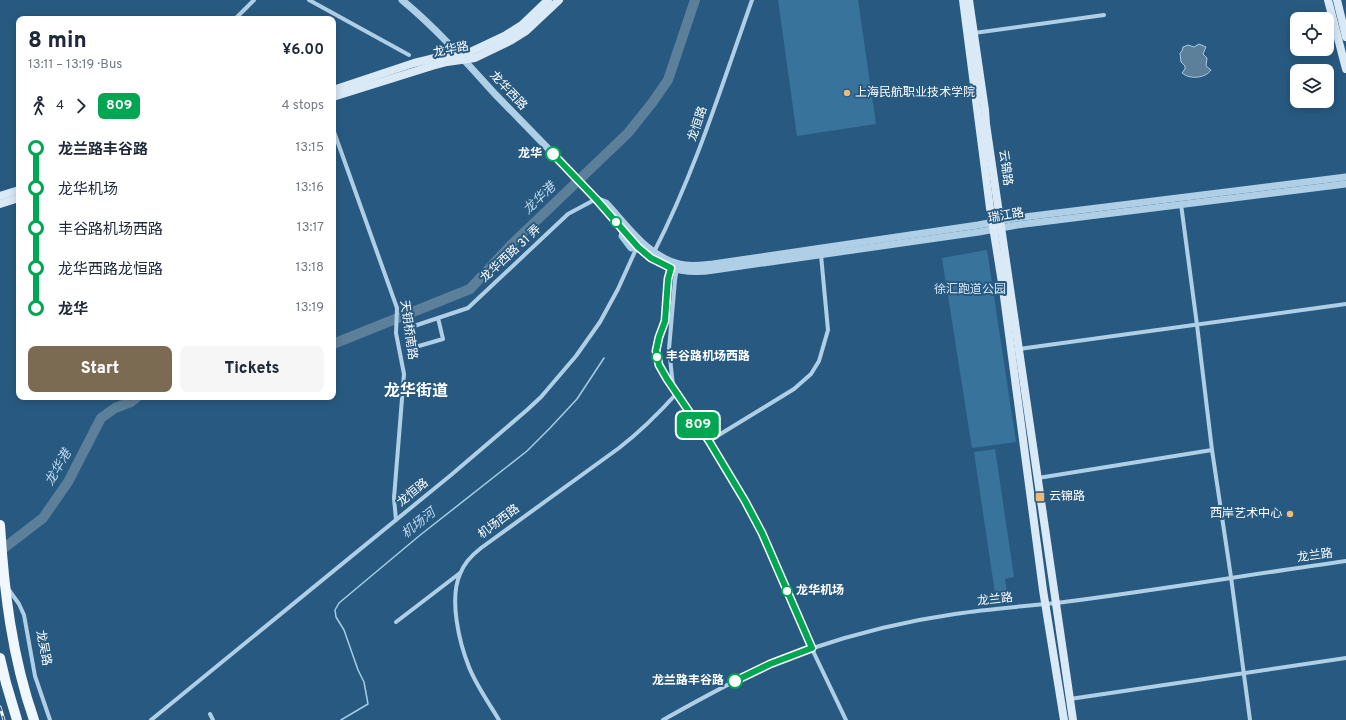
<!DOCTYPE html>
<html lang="en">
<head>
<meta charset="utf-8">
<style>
  body { margin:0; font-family:Overpass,"Noto Sans SC",sans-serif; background:#f6f6f7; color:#1f2937; height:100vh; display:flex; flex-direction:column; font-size:15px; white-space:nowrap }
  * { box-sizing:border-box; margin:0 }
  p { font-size:13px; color:#747a83 }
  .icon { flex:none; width:22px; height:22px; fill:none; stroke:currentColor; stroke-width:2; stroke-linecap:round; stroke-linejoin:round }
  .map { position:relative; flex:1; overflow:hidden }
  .sheet { position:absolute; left:16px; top:16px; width:320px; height:384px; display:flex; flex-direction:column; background:#fff; border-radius:8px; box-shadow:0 2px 10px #0003 }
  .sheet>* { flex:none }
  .badge { padding:0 8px; border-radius:6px; font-size:14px; line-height:26px }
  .fabs { position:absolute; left:1290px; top:12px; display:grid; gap:8px }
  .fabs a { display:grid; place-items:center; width:44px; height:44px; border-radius:8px; background:#fff; box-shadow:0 2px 10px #0003; font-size:20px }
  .map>.badge { position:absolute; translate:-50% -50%; box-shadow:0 0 0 2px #fff }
  .legs { display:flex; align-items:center; gap:6px; height:44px; padding:0 12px; font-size:13px }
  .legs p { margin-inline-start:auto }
  .overview { display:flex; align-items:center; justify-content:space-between; height:68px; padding:0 12px }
  h1 { font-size:22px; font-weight:800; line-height:30px }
  .action { display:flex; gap:8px; margin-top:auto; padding:8px 12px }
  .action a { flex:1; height:46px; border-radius:8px; background:#7c6b53; color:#fff; font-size:16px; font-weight:800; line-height:46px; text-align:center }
  .action a+a { background:#f6f6f7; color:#1f2937 }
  ul { padding:0 12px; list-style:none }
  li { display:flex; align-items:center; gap:14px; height:40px; font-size:15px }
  li i { display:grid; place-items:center; width:6px; height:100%; margin:0 5px; background:currentColor }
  li i::after { content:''; width:10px; height:10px; margin:-5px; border:3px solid; border-radius:50%; background:#fff }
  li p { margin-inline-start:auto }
  li:first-child i { background:linear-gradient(#0000 50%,currentColor 0) }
  li:last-child i { background:linear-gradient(currentColor 50%,#0000 0) }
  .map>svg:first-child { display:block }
  .green { fill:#38739c }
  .water { fill:#5c809a; stroke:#a4cce6 }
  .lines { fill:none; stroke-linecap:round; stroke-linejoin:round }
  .stream { stroke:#a4cce6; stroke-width:1.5 }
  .river { stroke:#5c809a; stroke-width:10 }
  .minor { stroke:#afcfe6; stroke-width:4 }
  .tertiary { stroke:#afcfe6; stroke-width:7 }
  .secondary { stroke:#d9e9f6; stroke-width:8 }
  .primary { stroke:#f0f7fd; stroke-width:10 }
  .rail-casing { stroke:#fff; stroke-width:3 }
  .rail { stroke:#285a81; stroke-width:1.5; stroke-dasharray:4.5; stroke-linecap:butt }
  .line-1-casing { stroke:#fff; stroke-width:9 }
  .line-1 { stroke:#00a651; stroke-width:6 }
  .poi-dot { fill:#eebb76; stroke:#285a81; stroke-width:1.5 }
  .stop-1-dot { fill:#fff; stroke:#00a651; stroke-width:2 }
  .labels { text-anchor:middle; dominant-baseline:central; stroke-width:4; stroke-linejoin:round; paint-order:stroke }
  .street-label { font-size:12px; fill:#fff; stroke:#285a81 }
  .poi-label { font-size:12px; fill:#fff; stroke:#285a81; text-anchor:start }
  .stop-label { font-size:12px; font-weight:bold; fill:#fff; stroke:#285a81; text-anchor:end }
  .park-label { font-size:12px; fill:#d2e7f5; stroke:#285a81 }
  .water-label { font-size:13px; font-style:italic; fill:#bbd9ed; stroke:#285a81 }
  .district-label { font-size:16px; font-weight:bold; fill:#fff; stroke:#285a81 }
</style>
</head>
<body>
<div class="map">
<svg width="1346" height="720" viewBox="0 0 1346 720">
  <rect width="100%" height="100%" fill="#285a81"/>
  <g class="green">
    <path d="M778,0H858L876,124L797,136Z"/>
    <path d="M987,250L1016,442L972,448L942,258Z"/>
    <path d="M995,449L1014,577L1005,579L1008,599L996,600L974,452Z"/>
  </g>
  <path class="water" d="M1199,44L1206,47L1203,54L1207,58L1206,66L1211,70C1206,78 1190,80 1182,73L1185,69V66L1181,62L1180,53L1182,51L1183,47L1188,45L1194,47Z"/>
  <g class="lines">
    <path class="stream" d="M341,720L368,704L364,682L358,670L344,630L336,617L335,610L339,603L419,536L527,451L550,428L577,399L604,358"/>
    <g class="river">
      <path d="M333,344L470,289L512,244L628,133L652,103L668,80L695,0"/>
      <path d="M0,551L43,518L68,482L101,418L115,408L131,402L137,397"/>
    </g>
    <g class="minor">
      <path d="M309,0L409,55"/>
      <path d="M235,19L254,0"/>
      <path d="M974,33L1104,15"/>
      <path d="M333,129L397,308L396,333L404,374L394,498L396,520"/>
      <path d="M1181,204L1197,325L1212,450L1231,577L1250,720"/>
      <path d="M654,252C695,172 722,85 752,0"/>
      <path d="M672,266C665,284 668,304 664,322C662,333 656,341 657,353C657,362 662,370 667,379L727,469L762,533L812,649L846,720"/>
      <path d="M438,318L405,329L412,348L443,339L438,318L468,308L568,214L596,199"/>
      <path d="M1019,349L1346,304"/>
      <path d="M673,386L669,349L675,280L677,268"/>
      <path d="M709,441L794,389L811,374L819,361L828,330L821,255"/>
      <path d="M1038,478L1212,450"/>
      <path d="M9,590L19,604L24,615L35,676L50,720"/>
      <path d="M396,622L460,573"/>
      <path d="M1070,699L1346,658"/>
      <path d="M210,714L213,720"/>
      <path d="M151,720L451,475L527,410L541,397L576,356L600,322L618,289L637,247"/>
      <path d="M499,720C489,703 476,685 469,667C459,642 449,599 460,574C464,563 472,555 481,548L619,448C641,431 659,413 677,393"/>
      <path d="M663,720C711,693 758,667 810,649C857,633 906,621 955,614C994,608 1033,606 1072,601C1163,589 1254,574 1346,561"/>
    </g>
    <g class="tertiary">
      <path d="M402,0C436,28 465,61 494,93C528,128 562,162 595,198C611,216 631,245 651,258C672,271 690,274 714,270L979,232L1017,225L1346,184"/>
      <path d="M598,200L606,203C627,225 647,256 679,264C690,267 702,265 713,264L978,225L1016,218L1346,177"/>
      <path d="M623,233L622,236L631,248L638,247"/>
    </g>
    <g class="secondary">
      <path d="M963,0L990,208L1003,289L1043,590L1064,720"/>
      <path d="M969,0L985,110L986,124L1073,720"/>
      <path d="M1328,0L1346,69"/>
      <path d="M1337,0L1346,37"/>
      <path d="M333,90L414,63L443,56L470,52L506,35L522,25L548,0"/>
      <path d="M333,97L432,66L447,62L475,58L510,41L526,31L559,0"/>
      <path d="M0,196L19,190"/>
      <path d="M0,204L19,198"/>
    </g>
    <g class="primary">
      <path d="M0,525C4,591 12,657 34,720"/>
      <path d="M0,658L6,683L17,720"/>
    </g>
    <g class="rail-casing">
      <path id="rail" d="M0,707L4,720"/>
    </g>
    <use href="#rail" class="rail"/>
  </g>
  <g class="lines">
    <g class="line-1-casing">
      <path id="line-1" d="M553,154L596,199L638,247L651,258L671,268L668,279L665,321L659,337L656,351L659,365L667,379L709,441L745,501L762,533L812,648L770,664L735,681"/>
    </g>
    <use href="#line-1" class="line-1"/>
  </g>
  <g class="poi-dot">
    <circle cx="847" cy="93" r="4"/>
    <rect x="1035" y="492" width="10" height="10" rx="2"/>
    <circle cx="1290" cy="514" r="4"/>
  </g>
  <g class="stop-1-dot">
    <circle cx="553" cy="154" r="7"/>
    <circle cx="616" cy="222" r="5"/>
    <circle cx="657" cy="357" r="5"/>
    <circle cx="787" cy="591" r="5"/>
    <circle cx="735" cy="681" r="7"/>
  </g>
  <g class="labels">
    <g class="street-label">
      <text transform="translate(451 50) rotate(-11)">龙华路</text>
      <text transform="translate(508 91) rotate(47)">龙华西路</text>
      <text transform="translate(698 124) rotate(-71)">龙恒路</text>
      <text transform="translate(1005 168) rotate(82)">云锦路</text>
      <text transform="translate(1006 216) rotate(-10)">瑞江路</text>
      <text transform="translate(511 254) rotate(-43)">龙华西路 31 弄</text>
      <text transform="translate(408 330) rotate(82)">天钥桥南路</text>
      <text transform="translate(413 493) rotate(-39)">龙恒路</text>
      <text transform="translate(499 522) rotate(-37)">机场西路</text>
      <text transform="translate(1315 556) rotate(-8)">龙兰路</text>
      <text transform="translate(995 600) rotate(-6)">龙兰路</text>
      <text transform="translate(43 648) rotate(79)">龙吴路</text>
    </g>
    <g class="poi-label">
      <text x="855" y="93">上海民航职业技术学院</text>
      <text x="1049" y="497">云锦路</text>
      <text x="1282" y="514" text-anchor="end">西岸艺术中心</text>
    </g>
    <g class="stop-label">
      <text x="542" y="154">龙华</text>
      <text x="666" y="357" text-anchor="start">丰谷路机场西路</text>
      <text x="796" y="591" text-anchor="start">龙华机场</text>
      <text x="724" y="681">龙兰路丰谷路</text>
    </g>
    <g class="park-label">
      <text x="970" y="290">徐汇跑道公园</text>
    </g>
    <g class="water-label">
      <text transform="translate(540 199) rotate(-44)">龙华港</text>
      <text transform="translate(59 468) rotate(-60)">龙华港</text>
      <text transform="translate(419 524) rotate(-39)">机场河</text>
    </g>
    <g class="district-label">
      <text x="416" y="392">龙华街道</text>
    </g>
  </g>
</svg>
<div class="fabs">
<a><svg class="icon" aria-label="locate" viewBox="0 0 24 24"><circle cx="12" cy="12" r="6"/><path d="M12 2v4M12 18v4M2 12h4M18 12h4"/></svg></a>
<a><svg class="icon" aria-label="layers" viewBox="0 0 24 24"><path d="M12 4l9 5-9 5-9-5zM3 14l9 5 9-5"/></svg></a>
</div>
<b class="badge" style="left:698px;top:425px;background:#00a651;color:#fff">809</b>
<section class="sheet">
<div class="overview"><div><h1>8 min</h1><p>13:11 – 13:19 · Bus</p></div><b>¥6.00</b></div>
<div class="legs"><svg class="icon" aria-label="walk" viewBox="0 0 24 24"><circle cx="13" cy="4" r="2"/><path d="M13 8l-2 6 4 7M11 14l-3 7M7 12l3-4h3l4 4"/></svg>4<svg class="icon" aria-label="forward" viewBox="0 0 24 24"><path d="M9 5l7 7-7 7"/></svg><b class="badge" style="background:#00a651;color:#fff">809</b><p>4 stops</p></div>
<ul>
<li><i style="color:#00a651"></i><b>龙兰路丰谷路</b><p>13:15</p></li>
<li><i style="color:#00a651"></i><span>龙华机场</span><p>13:16</p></li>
<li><i style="color:#00a651"></i><span>丰谷路机场西路</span><p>13:17</p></li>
<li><i style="color:#00a651"></i><span>龙华西路龙恒路</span><p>13:18</p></li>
<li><i style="color:#00a651"></i><b>龙华</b><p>13:19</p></li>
</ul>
<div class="action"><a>Start</a><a>Tickets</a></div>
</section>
</div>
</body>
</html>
